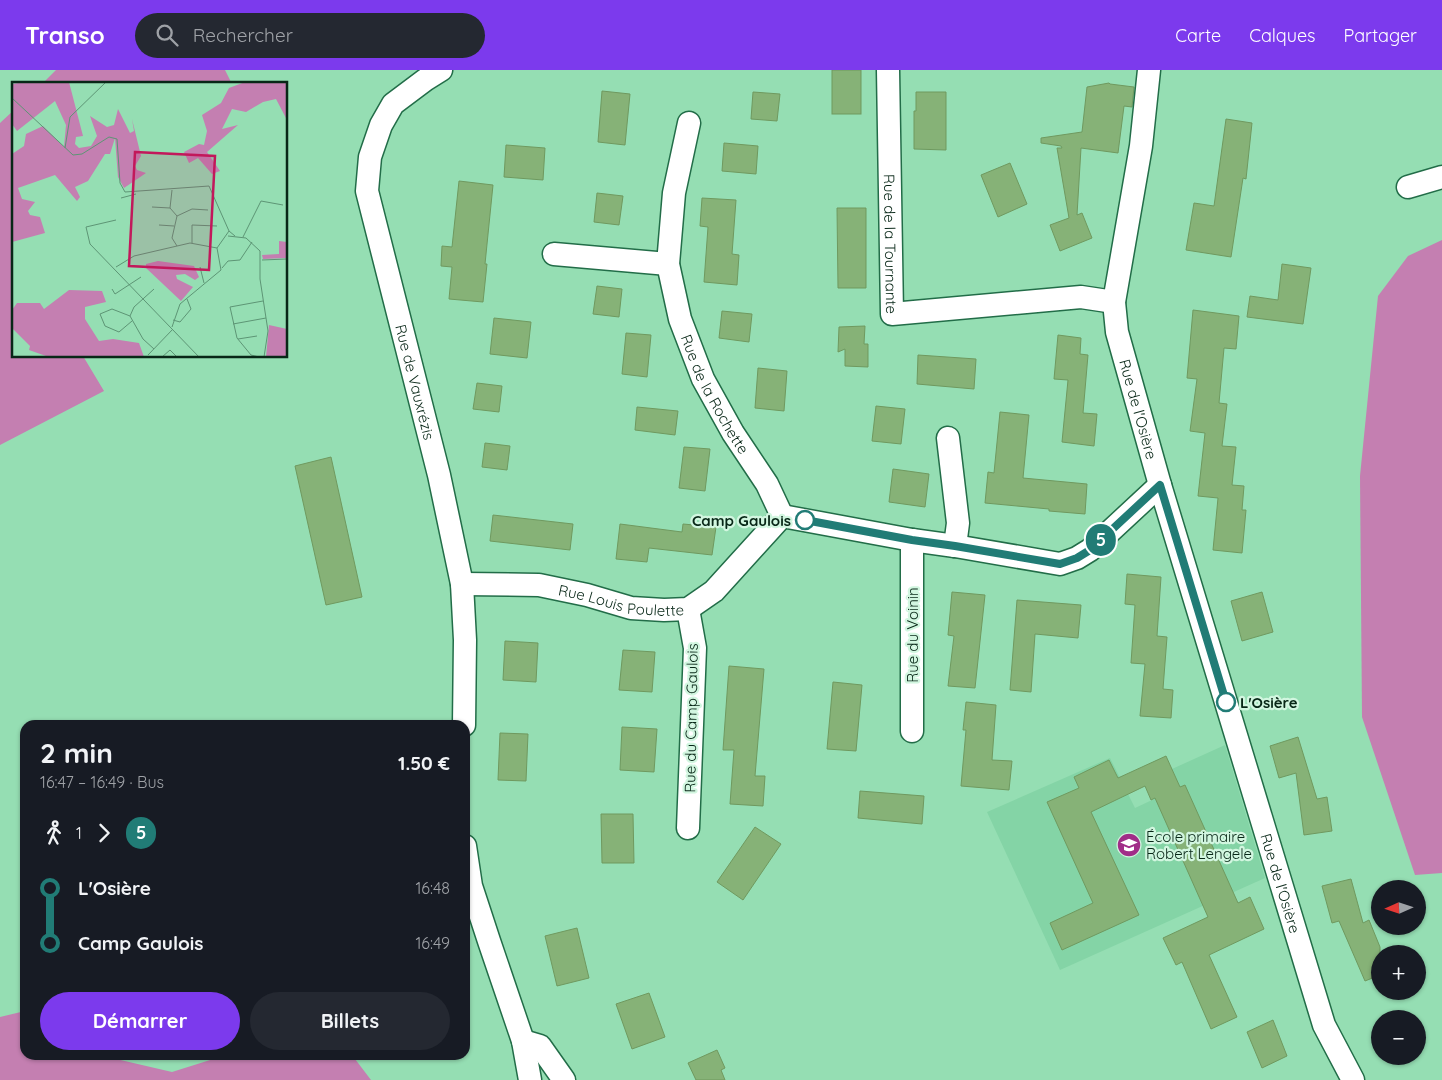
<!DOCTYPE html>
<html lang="fr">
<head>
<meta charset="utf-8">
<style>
  body { margin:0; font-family:Quicksand,sans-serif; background:#242831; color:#f1f3f6; height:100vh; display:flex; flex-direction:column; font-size:19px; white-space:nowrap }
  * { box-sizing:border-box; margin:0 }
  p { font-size:16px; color:#9ea1a6 }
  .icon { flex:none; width:28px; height:28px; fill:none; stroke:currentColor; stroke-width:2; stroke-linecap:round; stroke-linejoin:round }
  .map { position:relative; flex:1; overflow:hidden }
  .panel { position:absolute; left:20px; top:650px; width:450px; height:340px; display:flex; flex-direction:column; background:#171b24; border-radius:15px; box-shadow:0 1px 4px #0004 }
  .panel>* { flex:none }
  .badge { padding:0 10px; border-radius:16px; font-size:18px; line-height:32px }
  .needle { width:32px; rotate:267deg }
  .tools { position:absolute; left:1371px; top:810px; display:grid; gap:10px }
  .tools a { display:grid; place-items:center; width:55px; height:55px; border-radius:50%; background:#171b24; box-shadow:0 1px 4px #0004; font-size:25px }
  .map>.badge { position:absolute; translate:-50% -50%; box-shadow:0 0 0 2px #fff }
  .legs { display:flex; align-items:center; gap:8px; height:55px; padding:0 20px; font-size:16px }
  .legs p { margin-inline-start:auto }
  .headline { display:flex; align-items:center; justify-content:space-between; height:85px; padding:0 20px }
  h1 { font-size:28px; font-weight:700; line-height:38px }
  .primary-button { display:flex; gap:10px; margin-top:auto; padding:10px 20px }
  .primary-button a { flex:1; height:58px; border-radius:30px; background:#7c3aed; color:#fff; font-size:20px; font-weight:700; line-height:58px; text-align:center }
  .primary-button a+a { background:#242831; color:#f1f3f6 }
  ul { padding:0 20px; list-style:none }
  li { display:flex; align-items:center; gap:18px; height:55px; font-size:19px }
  li i { display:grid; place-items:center; width:8px; height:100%; margin:0 6px; background:currentColor }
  li i::after { content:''; width:12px; height:12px; margin:-6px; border:4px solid; border-radius:50%; background:#171b24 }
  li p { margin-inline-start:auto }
  li:first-child i { background:linear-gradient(#0000 50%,currentColor 0) }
  li:last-child i { background:linear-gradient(currentColor 50%,#0000 0) }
  header { display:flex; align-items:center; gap:30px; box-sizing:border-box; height:70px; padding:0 25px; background:#7c3aed; color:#fff }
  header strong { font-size:24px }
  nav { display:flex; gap:28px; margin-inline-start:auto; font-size:18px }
  .search { width:350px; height:45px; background:#242831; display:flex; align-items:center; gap:12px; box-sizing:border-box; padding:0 18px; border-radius:28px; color:#9ea1a6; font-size:19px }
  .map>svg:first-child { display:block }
  .built { fill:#84d4a6 }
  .green { fill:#c47fb1 }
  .building { fill:#86b277; stroke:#6f995f }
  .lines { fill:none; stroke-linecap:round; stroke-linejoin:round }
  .minor-casing { stroke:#226d48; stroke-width:25 }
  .minor { stroke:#fff; stroke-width:22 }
  .line-1-casing { stroke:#fff; stroke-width:11 }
  .line-1 { stroke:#217c76; stroke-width:8 }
  .stop-1-dot { fill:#fff; stroke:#217c76; stroke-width:2.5 }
  .labels { text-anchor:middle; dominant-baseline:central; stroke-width:4.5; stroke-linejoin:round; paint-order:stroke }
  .street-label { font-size:15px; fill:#082717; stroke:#d2f6e0 }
  .stop-label { font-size:15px; font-weight:bold; fill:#082717; stroke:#d2f6e0; text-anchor:end }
  .poi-label { font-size:15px; fill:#082717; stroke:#d2f6e0; text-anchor:start }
  .inset-road { fill:none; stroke:#5d9575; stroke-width:1 }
  .view { fill:#c2185b; fill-opacity:0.15; stroke:#c2185b; stroke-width:2.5 }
  .inset-edge { fill:none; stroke:#082717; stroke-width:2.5 }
</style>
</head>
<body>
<header>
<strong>Transo</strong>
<div class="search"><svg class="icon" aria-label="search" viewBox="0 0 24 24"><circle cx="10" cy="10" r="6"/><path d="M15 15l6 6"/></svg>Rechercher</div>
<nav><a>Carte</a><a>Calques</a><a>Partager</a></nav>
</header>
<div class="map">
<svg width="1442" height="1010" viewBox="0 0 1442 1010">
  <rect width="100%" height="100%" fill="#95deb3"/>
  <path class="built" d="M1225,675L1265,808L1060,900L987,742L1110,688L1135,738L1180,717L1172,699Z"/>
  <g class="green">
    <path d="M56,0H225L232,14H42Z"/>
    <path d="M14,40V286H83L104,321L0,375V53Z"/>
    <path d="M1442,170V803L1415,805L1362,647L1360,406L1378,226L1408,186Z"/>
    <path d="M25,941V985H99L172,1002L226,985H352L371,1010H0V947Z"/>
  </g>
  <g class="building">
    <rect x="832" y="0" width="29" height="44"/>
    <path d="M1109,13L1110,14L1134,17L1132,37L1124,36L1118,83L1081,78L1077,145L1082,143L1092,168L1060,181L1050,155L1069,148L1057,78H1062L1061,76L1041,73V68L1082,62L1087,17Z"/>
    <path d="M602,21L630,24L625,75L598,72Z"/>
    <path d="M753,22L780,24L777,51L751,49Z"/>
    <path d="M916,22H946V80L914,79V41H916Z"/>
    <path d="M1226,49L1252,53L1246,109L1243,108L1231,187L1186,180L1194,133L1214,136Z"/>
    <path d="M724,73L758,76L756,104L722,101Z"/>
    <path d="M506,75L545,78L543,110L504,107Z"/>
    <path d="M1010,93L1027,134L998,147L981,105Z"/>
    <path d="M459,111L493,115L485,194H487L483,232L449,229L452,197L441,196L442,176L452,177Z"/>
    <path d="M597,123L623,126L619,155L594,152Z"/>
    <path d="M702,128L736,130L732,184L739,185L737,215L704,212L708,157L700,156Z"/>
    <path d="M837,138H866V218H838Z"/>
    <path d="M1282,194L1311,198L1303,254L1247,247L1250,226L1278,230Z"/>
    <path d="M597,216L622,219L619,247L593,244Z"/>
    <path d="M1193,240L1239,246L1236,279L1224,278L1219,333L1227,334L1222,376L1236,377L1232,415L1244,416L1242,440H1246L1242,483L1213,480L1218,428L1198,426L1205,363L1190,361L1197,309L1187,308Z"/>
    <path d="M722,241L752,244L749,272L719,268Z"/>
    <path d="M494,248L531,252L527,288L490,284Z"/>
    <path d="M865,256L864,274H868V297L845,296V279L838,282L839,257Z"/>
    <path d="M626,263L651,265L647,307L622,304Z"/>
    <path d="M1058,265L1081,268L1080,284L1088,285L1083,343L1097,344L1094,376L1062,372L1068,310L1054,309Z"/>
    <path d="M918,285L976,289L974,319L917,314Z"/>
    <path d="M758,298L787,301L784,341L755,338Z"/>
    <path d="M477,313L502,316L499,342L473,339Z"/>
    <path d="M876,336L905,339L901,374L872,371Z"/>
    <path d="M637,337L678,341L675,365L635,360Z"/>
    <path d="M1000,342L1029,345L1023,408L1087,414L1085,444L1049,441V439L985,433L988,402L994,403Z"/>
    <path d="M485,373L510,376L507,400L482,397Z"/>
    <path d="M684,377L710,379L705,421L679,418Z"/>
    <path d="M331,387L362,527L326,535L295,396Z"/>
    <path d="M893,399L929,404L925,437L889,432Z"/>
    <path d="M493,445L573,454L570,480L490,471Z"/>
    <path d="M620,454L682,462L683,454L716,457L712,485L649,478L647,492L616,489Z"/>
    <path d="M1127,504L1161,507L1157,566L1167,567L1163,619L1173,620L1171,648L1140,646L1145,594L1131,593L1135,535L1125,534Z"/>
    <path d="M952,522L985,525L975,618L948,616L954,566L948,565Z"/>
    <path d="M1262,522L1273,562L1242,571L1231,531Z"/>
    <path d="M1017,530L1081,535L1078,568L1035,564L1031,622L1010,620Z"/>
    <path d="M505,571L538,573L536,612L503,610Z"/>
    <path d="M623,580L655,582L652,622L619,620Z"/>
    <path d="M729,596L764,599L755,706H765L763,736L730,734L734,680H723Z"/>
    <path d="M833,612L862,615L856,681L827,679Z"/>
    <path d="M966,632L996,635L992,690L1012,691L1009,720L961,716L966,660H963Z"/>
    <path d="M622,657L657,659L654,702L620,700Z"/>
    <path d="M500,663L528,664L526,711L498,710Z"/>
    <path d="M1298,667L1317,729L1327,727L1332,761L1304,765L1296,703L1279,708L1270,676Z"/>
    <path d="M1166,686L1180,717L1185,715L1238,833L1250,827L1264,859L1209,885L1237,947L1211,959L1182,892L1176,895L1163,868L1208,847L1155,728L1151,730L1145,716L1091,742L1139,845L1062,880L1050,853L1093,833L1047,732L1079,718L1074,707L1109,690L1118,708Z"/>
    <path d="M860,721L924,726L922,754L858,748Z"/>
    <path d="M601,744H633L634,793H602Z"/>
    <path d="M755,757L781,774L743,830L717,812Z"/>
    <path d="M1351,809L1363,853L1369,850L1380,877V905L1365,911L1339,851L1332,853L1322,816Z"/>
    <path d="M577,858L589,908L557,916L545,866Z"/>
    <path d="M649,923L665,967L632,979L616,934Z"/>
    <path d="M1273,950L1287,986L1262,998L1247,962Z"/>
    <path d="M717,980L725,998L721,1000L725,1010H696L688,993Z"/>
  </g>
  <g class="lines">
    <g class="minor-casing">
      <g id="minor">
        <path id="s1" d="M441,0L425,10L393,34L381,55L370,87L367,121L439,405L462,514L465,570L464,655"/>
        <path id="s2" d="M888,0L892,244L1081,227L1114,232"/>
        <path id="s3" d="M1149,0L1141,76L1114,232L1117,262L1160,415L1324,955L1353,1010"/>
        <path id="s4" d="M689,53L674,123L668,194L680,249L703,309L733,363L767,414L782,446"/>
        <path d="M1408,117L1442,107"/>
        <path d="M554,184L668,194"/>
        <path d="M948,368L958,453L955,476"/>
        <path id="s5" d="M462,514L539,515L587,525L631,538L664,540L688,539L714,521L782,446L912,470L955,476L1060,494L1077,488L1090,480L1160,415"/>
        <path d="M688,539L695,578L688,758"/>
        <path d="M912,661V470"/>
        <path d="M465,776L471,816L489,871L523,971L530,1010"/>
        <path d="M523,971L540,976L564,1010"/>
      </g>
    </g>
    <use href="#minor" class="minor"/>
  </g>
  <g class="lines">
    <g class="line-1-casing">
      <path id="line-1" d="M805,450L912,470L955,476L1060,494L1077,488L1090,480L1160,415L1226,632"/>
    </g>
    <use href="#line-1" class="line-1"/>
  </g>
  <defs>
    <g id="school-disc" transform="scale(1.25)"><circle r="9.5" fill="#a12d88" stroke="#d2f6e0"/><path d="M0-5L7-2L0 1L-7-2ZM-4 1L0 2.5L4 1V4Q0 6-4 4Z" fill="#fff"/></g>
  </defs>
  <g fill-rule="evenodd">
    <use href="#school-disc" x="1129" y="775"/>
  </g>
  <g class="stop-1-dot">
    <circle cx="805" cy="450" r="9"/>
    <circle cx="1226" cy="632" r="9"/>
  </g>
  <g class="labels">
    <g class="street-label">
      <text stroke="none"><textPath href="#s2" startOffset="174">Rue de la Tournante</textPath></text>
      <text stroke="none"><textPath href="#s1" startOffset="348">Rue de Vauxrézis</textPath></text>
      <text stroke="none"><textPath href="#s4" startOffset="282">Rue de la Rochette</textPath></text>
      <text stroke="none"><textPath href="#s3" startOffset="345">Rue de l'Osière</textPath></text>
      <text stroke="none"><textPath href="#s5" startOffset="161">Rue Louis Poulette</textPath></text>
      <text transform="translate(912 565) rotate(-90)">Rue du Voinin</text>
      <text transform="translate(691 648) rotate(-89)">Rue du Camp Gaulois</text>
      <text stroke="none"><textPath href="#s3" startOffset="840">Rue de l'Osière</textPath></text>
    </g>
    <g class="stop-label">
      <text x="791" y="450">Camp Gaulois</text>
      <text x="1240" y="632" text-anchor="start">L'Osière</text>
    </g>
    <g class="poi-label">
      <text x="1146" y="766">École primaire<tspan x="1146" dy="17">Robert Lengele</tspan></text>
    </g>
  </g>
  <g transform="translate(12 12)">
    <rect width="275" height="275" fill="#95deb3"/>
    <path d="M13,0H57L71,54L64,55L63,62L67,66L79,64L85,54L78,34L95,45L102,43L106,27L118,51L122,49L120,37L129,74L123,84L125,88L134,91L112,106L106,95L103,56L98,72H93L76,99L63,105L68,115L65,119L43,93L6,106L10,117L23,120L16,129L18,133L28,135L33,151L0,160V72L12,64L14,52L31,44L52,65L54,43L43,19L5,49L0,42V2ZM233,0H275V38L264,17L251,20L234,30L220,27L210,47L226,43L195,70L208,89L200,92L186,76L177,81L172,70L187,62L192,63L195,49L190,33L209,21L217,6ZM267,159L275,160V176L251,177L250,173L267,172ZM146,179L182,184L187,195L183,198L173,192L164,193L165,197L181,205L169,219L134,186V182ZM57,208L90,209L94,220L73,225V237L87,259L101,257L127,261L132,275L34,274L17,268L18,264L0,246V228L5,221H28L32,227ZM257,243L275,247V275H254Z" fill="#c47fb1"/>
    <path class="inset-road" d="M0,16L61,73L70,72L97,55L105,57L108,101L113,110L197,104L217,149L223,154M53,66L58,35L94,0M160,108L158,126L165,134L160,156L165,164M109,116L124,112M140,125L158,126M165,134L180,127L196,128M104,138L74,145L78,162L187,275M147,143L162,144M216,154L234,156L248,169V197L256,249L252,275M231,155L249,119L271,123M180,161V143L205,144M250,178L275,177M104,185L122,174L178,161L205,166M188,185L192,201M210,186L216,179L228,178L240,160M100,207L103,212L129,195M142,207L122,225L118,234L131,257L142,267M118,234L100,227L88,232L93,244L107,250L120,239M161,238L168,240L179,227L175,217M221,242L254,236M160,245L168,222L209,188L205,166L217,149M226,257L245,254M136,273L161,247M150,275L158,268L165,275M247,275L239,273L225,256L218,225L251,219"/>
    <path class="view" d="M123,70L203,74L197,188L117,184Z"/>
    <rect width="275" height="275" class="inset-edge"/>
  </g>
</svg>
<div class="tools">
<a><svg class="needle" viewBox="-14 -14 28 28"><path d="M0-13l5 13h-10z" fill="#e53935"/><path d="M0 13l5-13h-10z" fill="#9ea1a6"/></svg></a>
<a>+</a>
<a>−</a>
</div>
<b class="badge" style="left:1101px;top:470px;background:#217c76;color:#fff">5</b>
<section class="panel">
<div class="headline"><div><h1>2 min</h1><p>16:47 – 16:49 · Bus</p></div><b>1.50 €</b></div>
<div class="legs"><svg class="icon" aria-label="walk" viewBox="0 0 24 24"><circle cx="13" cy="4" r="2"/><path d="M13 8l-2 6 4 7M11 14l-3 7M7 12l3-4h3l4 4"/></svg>1<svg class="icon" aria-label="forward" viewBox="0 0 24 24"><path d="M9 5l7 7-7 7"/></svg><b class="badge" style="background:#217c76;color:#fff">5</b></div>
<ul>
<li><i style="color:#217c76"></i><b>L'Osière</b><p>16:48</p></li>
<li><i style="color:#217c76"></i><b>Camp Gaulois</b><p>16:49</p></li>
</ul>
<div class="primary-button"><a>Démarrer</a><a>Billets</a></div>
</section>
</div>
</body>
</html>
